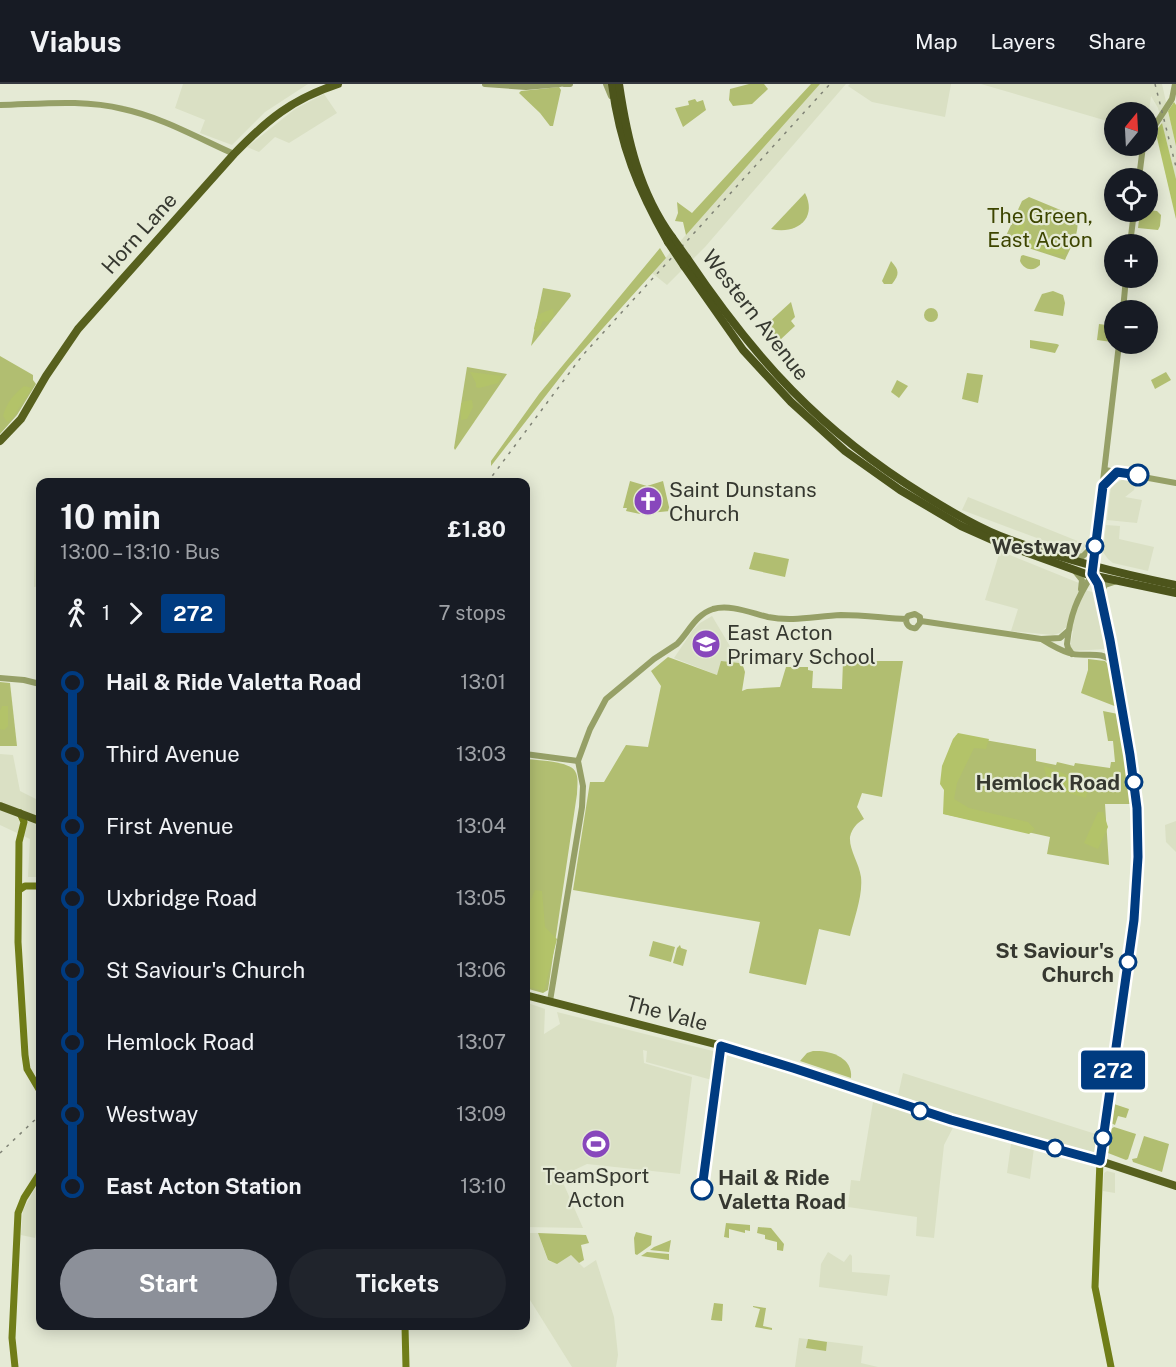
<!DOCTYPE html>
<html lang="en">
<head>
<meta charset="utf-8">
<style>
  body { margin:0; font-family:"Public Sans",sans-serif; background:#20242c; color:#f1f3f6; height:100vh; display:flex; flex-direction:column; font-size:22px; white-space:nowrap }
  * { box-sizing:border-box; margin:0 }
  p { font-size:20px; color:#9ea1a6 }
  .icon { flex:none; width:33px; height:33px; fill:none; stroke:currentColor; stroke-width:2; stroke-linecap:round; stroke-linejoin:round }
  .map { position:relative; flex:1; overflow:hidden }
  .drawer { position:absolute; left:36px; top:394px; width:494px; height:852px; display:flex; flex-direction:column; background:#171b24; border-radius:12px; box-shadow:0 3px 15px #0003 }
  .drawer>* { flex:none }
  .badge { padding:0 12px; border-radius:4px; font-size:21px; line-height:39px }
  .needle { width:39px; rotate:18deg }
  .fabs { position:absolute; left:1104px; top:18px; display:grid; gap:12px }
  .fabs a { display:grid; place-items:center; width:54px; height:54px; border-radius:50%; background:#171b24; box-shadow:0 3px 15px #0003; font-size:30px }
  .map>.badge { position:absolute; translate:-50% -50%; box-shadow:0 0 0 3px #fff }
  .legs { display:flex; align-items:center; gap:9px; height:66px; padding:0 24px; font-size:20px }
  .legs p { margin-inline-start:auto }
  .headline { display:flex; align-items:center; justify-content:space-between; height:102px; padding:0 24px }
  h1 { font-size:33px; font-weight:700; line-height:45px }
  .button { display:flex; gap:12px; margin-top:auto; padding:12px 24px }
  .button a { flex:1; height:69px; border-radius:36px; background:#8c9099; color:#fff; font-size:24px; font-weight:700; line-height:69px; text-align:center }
  .button a+a { background:#20242c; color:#f1f3f6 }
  ul { padding:0 24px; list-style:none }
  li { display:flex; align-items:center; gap:21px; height:72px; font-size:22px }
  li i { display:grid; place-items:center; width:9px; height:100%; margin:0 8px; background:currentColor }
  li i::after { content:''; width:15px; height:15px; margin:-8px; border:4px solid; border-radius:50%; background:#171b24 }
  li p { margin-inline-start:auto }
  li:first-child i { background:linear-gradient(#0000 50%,currentColor 0) }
  li:last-child i { background:linear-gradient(currentColor 50%,#0000 0) }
  header { display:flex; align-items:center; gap:36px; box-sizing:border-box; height:84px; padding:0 30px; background:#171b24; border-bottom:2px solid #363941 }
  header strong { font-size:28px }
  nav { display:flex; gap:33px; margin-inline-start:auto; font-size:21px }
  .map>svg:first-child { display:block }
  .built { fill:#dae0c4 }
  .green { fill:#b1be71 }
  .forest { fill:#b3c369 }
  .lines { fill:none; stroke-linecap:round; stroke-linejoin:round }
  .tertiary { stroke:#96a067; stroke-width:6 }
  .secondary { stroke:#707d18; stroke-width:7 }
  .primary { stroke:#57601e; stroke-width:8 }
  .trunk { stroke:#4c541b; stroke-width:8 }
  .rail { stroke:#7f8275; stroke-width:1.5; stroke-dasharray:3 6; stroke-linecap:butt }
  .trunk-bridge { stroke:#4c541b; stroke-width:8 }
  .line-1-casing { stroke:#fff; stroke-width:14 }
  .line-1 { stroke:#003b80; stroke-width:9 }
  .stop-1-dot { fill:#fff; stroke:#003b80; stroke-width:3 }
  .labels { text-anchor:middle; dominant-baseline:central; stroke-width:4.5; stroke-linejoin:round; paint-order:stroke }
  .park-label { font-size:21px; fill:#3d4500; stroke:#e5ead5 }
  .street-label { font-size:21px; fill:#363830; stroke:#e5ead5 }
  .poi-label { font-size:21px; fill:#363830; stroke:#e5ead5; text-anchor:start }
  .stop-label { font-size:21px; font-weight:bold; fill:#363830; stroke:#e5ead5; text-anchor:end }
</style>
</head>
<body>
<header>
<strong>Viabus</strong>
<nav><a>Map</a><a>Layers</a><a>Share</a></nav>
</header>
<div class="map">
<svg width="1176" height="1283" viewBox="0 0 1176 1283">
  <rect width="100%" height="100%" fill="#e5ead5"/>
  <g class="built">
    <path d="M183,0H308L265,28L232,61L200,49L205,36L175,24Z"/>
    <path d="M820,0H846L705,163L667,201L652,189Z"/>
    <path d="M850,0H951L945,33L872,18L848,2Z"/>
    <path d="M981,0H1162L1176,62V95L1158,24L1151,12L1148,35V28H1114V39Z"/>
    <path d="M324,10L337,29L289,59L275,53L259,68L247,63L295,25Z"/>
    <path d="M1125,394L1136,397L1134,406L1125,413L1142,416L1137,439L1107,436L1111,402Z"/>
    <path d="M968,413L1085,460L1084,467L1080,470L962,426Z"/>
    <path d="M36,422H40V502L34,503Z"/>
    <path d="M1106,441L1120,442L1119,455L1154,463L1148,487L1113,479L1108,475L1103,468Z"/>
    <path d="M1000,467L1079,499L1078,504L1096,509L1106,565L1072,567L1070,563L1073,547L1065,544L1060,549L1053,551L1011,547L1018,525L985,516Z"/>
    <path d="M712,532L740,579L717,591L674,574L693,546L700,539Z"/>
    <path d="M0,670L13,671L20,707L40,717V793H28L30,755L0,741Z"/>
    <path d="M1176,737V768L1166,758L1165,741Z"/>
    <path d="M525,918L545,925L544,950L560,940L557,928L717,968L712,996L646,978L647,967L643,966L644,979L692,993L680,1090L587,1080L570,1088L561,1094L583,1144L525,1143Z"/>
    <path d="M903,989L1102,1052L1098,1070L1035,1056L1030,1095L1007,1089L1012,1052L956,1038L944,1061L934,1154L916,1152L917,1133L848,1123L851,1096L860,1097L873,1018L895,1025Z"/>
    <path d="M1107,1087L1115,1089V1109L1103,1107L1104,1089Z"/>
    <path d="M40,1096V1128L35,1154L21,1151L23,1126Z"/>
    <path d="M525,1149H538L548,1177L557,1179L571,1171L584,1184L596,1176L614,1233L618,1271L616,1283H572L525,1208Z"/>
    <path d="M828,1168L844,1178L850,1170L852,1172V1188L890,1191L887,1212L819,1203L821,1180Z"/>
    <path d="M799,1254L863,1262L861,1279L878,1283H795Z"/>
  </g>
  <g class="green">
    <path d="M749,0H764L768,5L752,20L733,22L729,16L730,5Z"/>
    <path d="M811,0H820L686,151L683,138L675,137L678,129L677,118L692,129Z"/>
    <path d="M559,3L561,6L553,42H550L540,29L519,9L521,7Z"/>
    <path d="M695,15L697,18L703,16L706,26L683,43L675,24L689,21L688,17Z"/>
    <path d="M805,109C818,135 796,151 771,145Z"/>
    <path d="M1029,113L1075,132C1083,144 1070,164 1065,176L1004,156L1022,117Z"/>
    <path d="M1148,126L1157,127L1161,131L1160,142L1158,146L1138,144L1140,128Z"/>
    <path d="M660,164L666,174L568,283L491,382V377L539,310Z"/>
    <path d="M1023,171L1040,176V181C1033,188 1024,186 1020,177L1021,172Z"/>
    <path d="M891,177C899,186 900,190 892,200H884L882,197Z"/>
    <path d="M543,204L570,209L571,212L531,262Z"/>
    <path d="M1053,207L1063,211L1065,219L1063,232L1034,227L1042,210Z"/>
    <path d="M791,218L795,233L791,237L795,242L780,256L765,239H768Z"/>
    <circle cx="931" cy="231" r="7"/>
    <path d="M1099,240L1114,242L1112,258L1097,256Z"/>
    <path d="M1030,256L1057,260L1059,261L1055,269L1030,264Z"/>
    <path d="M0,272L33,291V296L36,300L17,331L0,350Z"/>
    <path d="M467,283L507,290L455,366L454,364Z"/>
    <path d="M1166,288L1171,296L1155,305L1151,296Z"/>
    <path d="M967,289L983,291L978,319L962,315Z"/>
    <path d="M897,296L908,302L899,314L891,308Z"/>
    <path d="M630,397L647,402L663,397L670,427L640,430L626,427L627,424H623Z"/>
    <path d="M754,468L789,475L785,493L749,485Z"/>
    <path d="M668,573L717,591L721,577L739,579L743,582L745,588L742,607L747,605L780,603L786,583H808V586L813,587L812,604L842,605L843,577H903L882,713L862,709L857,723L864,735C857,739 852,744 850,753C849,766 859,779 861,793C863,812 854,834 850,852L819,845L806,901L749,889L760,838L573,806L590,698H604L626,661L648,663L661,602L651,587Z"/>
    <path d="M1088,575L1105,577L1108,580L1117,623L1081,609L1088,586Z"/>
    <path d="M0,598L10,599L17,662H0Z"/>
    <path d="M1103,627L1118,630L1125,662L1133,720H1105L1109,781L1047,770L1050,753L944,730L956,651L1036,665V677L1056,681L1057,678L1074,682L1075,679L1110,684L1111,678H1115L1113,657H1108Z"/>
    <path d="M525,675C536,676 569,677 575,687C579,693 577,703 577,710L548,906L543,909L525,904Z"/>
    <path d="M653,857L675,863L671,878L649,872Z"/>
    <path d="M680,861L681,864L687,866L683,882L673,879L677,864Z"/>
    <path d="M813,967C830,966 853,973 851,994L800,977L807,969Z"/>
    <path d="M1114,1020L1129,1025L1126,1034L1118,1032L1115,1041L1111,1039Z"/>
    <path d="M1114,1043L1136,1050L1128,1075L1126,1076L1108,1069L1111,1045Z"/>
    <path d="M1144,1052L1169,1060L1162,1088L1133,1078L1132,1075L1137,1074Z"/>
    <path d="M726,1139L750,1141V1147L745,1146V1149L729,1145V1154L724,1153Z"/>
    <path d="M758,1143L771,1144L784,1160L783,1167L777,1166V1158L765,1155V1151L757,1149Z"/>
    <path d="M636,1148L652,1152L651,1161L637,1171L635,1170L634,1154Z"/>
    <path d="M538,1149L586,1151L589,1159L581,1161L584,1176L579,1179L571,1171L557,1180L548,1176Z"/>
    <path d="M671,1156L669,1168L650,1166L654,1163Z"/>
    <path d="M647,1168L669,1170V1176L641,1172Z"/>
    <path d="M714,1219L723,1220L722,1237L711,1236Z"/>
    <path d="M753,1222L766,1224L763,1242L772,1244V1246L755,1243L760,1225L753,1223Z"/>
    <path d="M808,1255L827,1258L826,1267L806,1264Z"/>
  </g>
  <g class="forest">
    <path d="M1174,18L1176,21V62L1168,27Z"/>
    <path d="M1162,39L1176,95V135L1157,54L1158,44Z"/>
    <path d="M1018,136H1024L1025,141L1022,153L1033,157L1045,165L1050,160L1065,166V171L1047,169L1014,158L1011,154Z"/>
    <path d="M553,225L554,230L552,234L547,238L543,237L538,248L534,245C538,229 538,230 553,225Z"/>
    <path d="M470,288L502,292L498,299L479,304L476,303V299Z"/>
    <path d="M24,302L32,304L11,336L7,338L3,332C7,318 13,311 24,302Z"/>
    <path d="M472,316L473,323L467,335L461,336V320L464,317Z"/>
    <path d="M2,622H8V642L4,646L0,645V627Z"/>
    <path d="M958,649L989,655L986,665L974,664L957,699L954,715L969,724L1028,738L1035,745L1029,750L943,730L944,706L940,700L942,682L953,655Z"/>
    <path d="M1044,682C1061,687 1074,694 1088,705L1086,714C1064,707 1047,707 1044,682Z"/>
    <path d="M1098,728H1103L1108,743L1098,765L1084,759Z"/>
    <path d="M535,806L542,807L545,843L557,855L544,907L525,902V819L530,818Z"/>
  </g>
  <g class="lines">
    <g class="tertiary">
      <path d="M485,0L526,3L560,0"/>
      <path d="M564,0H570"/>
      <path d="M606,0L611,12"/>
      <path d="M0,21C41,20 83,15 123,25C161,33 198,54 234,70"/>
      <path d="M1148,52L1172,15L1175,0"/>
      <path d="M1139,94L1143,62"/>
      <path d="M1130,160L1134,128"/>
      <path d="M1123,226L1126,194"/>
      <path d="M1105,386L1176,399"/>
      <path d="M1103,402L1117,388"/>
      <path d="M1071,475L1083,472L1094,461"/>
      <path d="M1074,486L1082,496L1081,505"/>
      <path d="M1092,491L1098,500L1110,556L1130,671L1137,724L1139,773L1134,836L1100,1077"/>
      <path d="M1100,510L1105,501L1117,497"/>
      <path d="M921,537L1041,555L1060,554L1068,547"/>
      <path d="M1043,556C1051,561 1060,566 1069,569C1084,574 1102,565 1113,579"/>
      <path d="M1072,570L1068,564L1067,560C1070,531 1077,514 1092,491L1119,260"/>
      <path d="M0,594L24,596L40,600"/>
      <path d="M525,670L578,677"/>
      <path d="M550,917L582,723L583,702L578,677L590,645L606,615L654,575L677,560C689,548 695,531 713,525C730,520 751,529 768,533C793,538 816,532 841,531C863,531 885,534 906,535L908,532L915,530L920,533V539L916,544C910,545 906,541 906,535"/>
    </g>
    <g class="secondary">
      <path d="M20,729L24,738L19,758L18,858L25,971L27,985L40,1007"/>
      <path d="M19,806L25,802H40"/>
      <path d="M1100,1077L1095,1203L1111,1283"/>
      <path d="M405,1242L406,1283"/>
      <path d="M15,1283L12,1254L18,1129L24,1114L40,1089"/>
    </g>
    <g class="primary">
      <path d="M0,357L21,335L46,292L78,245L234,70C267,36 292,15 338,0"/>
      <path d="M0,722L40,737"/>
      <path d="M525,911L742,967L907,1023L974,1043L1076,1069L1176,1102"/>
    </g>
    <g class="trunk">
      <path d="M612,0C620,61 638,105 668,158"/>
      <path d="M619,0C627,54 639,108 672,153"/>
      <path d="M687,174C755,275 820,347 924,411C948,426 973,441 1000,452C1057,474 1117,489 1176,501"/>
      <path d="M684,182L743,266L791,318L845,367L900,406L961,442L997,458L1086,490L1176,509"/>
    </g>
    <g class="rail">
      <path d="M1155,0L1176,83"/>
      <path d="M487,399L582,272L830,0"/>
      <path d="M0,1069L40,1031"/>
    </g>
    <g class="trunk-bridge">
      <path d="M672,153L687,174"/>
      <path d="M668,158L684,182"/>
    </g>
  </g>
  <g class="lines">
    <g class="line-1-casing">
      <path id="line-1" d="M702,1105L721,962L793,984L951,1036L1100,1077L1134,836L1138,773L1137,724L1130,671L1110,556L1098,500L1092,490L1103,402L1117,388L1138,391"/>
    </g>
    <use href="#line-1" class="line-1"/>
  </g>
  <defs>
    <g id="church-disc" transform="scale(1.5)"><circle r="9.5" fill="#8847bc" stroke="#e5ead5"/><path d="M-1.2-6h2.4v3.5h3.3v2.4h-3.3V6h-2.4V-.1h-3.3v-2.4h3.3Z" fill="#fff"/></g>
    <g id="school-disc" transform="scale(1.5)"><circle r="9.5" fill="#8847bc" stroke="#e5ead5"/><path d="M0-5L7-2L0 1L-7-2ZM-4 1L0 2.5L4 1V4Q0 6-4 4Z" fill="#fff"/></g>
    <g id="stadium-disc" transform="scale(1.5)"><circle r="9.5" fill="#8847bc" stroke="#e5ead5"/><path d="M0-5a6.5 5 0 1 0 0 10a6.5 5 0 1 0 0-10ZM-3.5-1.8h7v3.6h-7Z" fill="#fff"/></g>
  </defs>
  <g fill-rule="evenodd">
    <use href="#church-disc" x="648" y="417"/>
    <use href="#school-disc" x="706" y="560"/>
    <use href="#stadium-disc" x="596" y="1060"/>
  </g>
  <g class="stop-1-dot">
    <circle cx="1138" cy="391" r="10"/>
    <circle cx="1095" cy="462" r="8"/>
    <circle cx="1134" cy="698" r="8"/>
    <circle cx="1128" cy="878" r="8"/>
    <circle cx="920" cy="1027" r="8"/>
    <circle cx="1103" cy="1054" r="8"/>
    <circle cx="1055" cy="1064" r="8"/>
    <circle cx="702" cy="1105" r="10"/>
  </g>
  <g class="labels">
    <g class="park-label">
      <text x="1040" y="131">The Green,<tspan x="1040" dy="24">East Acton</tspan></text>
    </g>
    <g class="street-label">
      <text transform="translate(139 149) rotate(-48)">Horn Lane</text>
      <text transform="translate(756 231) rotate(52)">Western Avenue</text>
      <text transform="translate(667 929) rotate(15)">The Vale</text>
    </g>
    <g class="poi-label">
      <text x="669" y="405">Saint Dunstans<tspan x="669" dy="24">Church</tspan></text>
      <text x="727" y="548">East Acton<tspan x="727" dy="24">Primary School</tspan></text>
      <text x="596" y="1091" text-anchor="middle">TeamSport<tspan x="596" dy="24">Acton</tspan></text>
    </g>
    <g class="stop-label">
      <text x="1082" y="462">Westway</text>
      <text x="1120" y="698">Hemlock Road</text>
      <text x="1114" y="866">St Saviour's<tspan x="1114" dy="24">Church</tspan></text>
      <text x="718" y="1093" text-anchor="start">Hail &amp; Ride<tspan x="718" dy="24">Valetta Road</tspan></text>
    </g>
  </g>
</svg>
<div class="fabs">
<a><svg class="needle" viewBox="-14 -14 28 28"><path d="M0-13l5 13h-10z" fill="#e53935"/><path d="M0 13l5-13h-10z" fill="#9ea1a6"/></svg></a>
<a><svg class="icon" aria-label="locate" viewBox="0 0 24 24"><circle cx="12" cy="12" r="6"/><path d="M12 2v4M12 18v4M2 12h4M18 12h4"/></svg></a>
<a>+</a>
<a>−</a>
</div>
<b class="badge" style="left:1113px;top:986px;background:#003b80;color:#fff">272</b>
<section class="drawer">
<div class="headline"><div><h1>10 min</h1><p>13:00 – 13:10 · Bus</p></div><b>£1.80</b></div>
<div class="legs"><svg class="icon" aria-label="walk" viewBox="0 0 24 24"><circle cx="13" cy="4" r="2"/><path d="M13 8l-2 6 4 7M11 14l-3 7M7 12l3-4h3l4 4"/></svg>1<svg class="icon" aria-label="forward" viewBox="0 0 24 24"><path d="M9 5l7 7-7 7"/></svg><b class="badge" style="background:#003b80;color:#fff">272</b><p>7 stops</p></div>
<ul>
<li><i style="color:#003b80"></i><b>Hail &amp; Ride Valetta Road</b><p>13:01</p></li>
<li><i style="color:#003b80"></i><span>Third Avenue</span><p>13:03</p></li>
<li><i style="color:#003b80"></i><span>First Avenue</span><p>13:04</p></li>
<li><i style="color:#003b80"></i><span>Uxbridge Road</span><p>13:05</p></li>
<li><i style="color:#003b80"></i><span>St Saviour's Church</span><p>13:06</p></li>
<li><i style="color:#003b80"></i><span>Hemlock Road</span><p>13:07</p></li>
<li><i style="color:#003b80"></i><span>Westway</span><p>13:09</p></li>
<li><i style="color:#003b80"></i><b>East Acton Station</b><p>13:10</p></li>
</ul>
<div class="button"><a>Start</a><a>Tickets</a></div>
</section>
</div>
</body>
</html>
